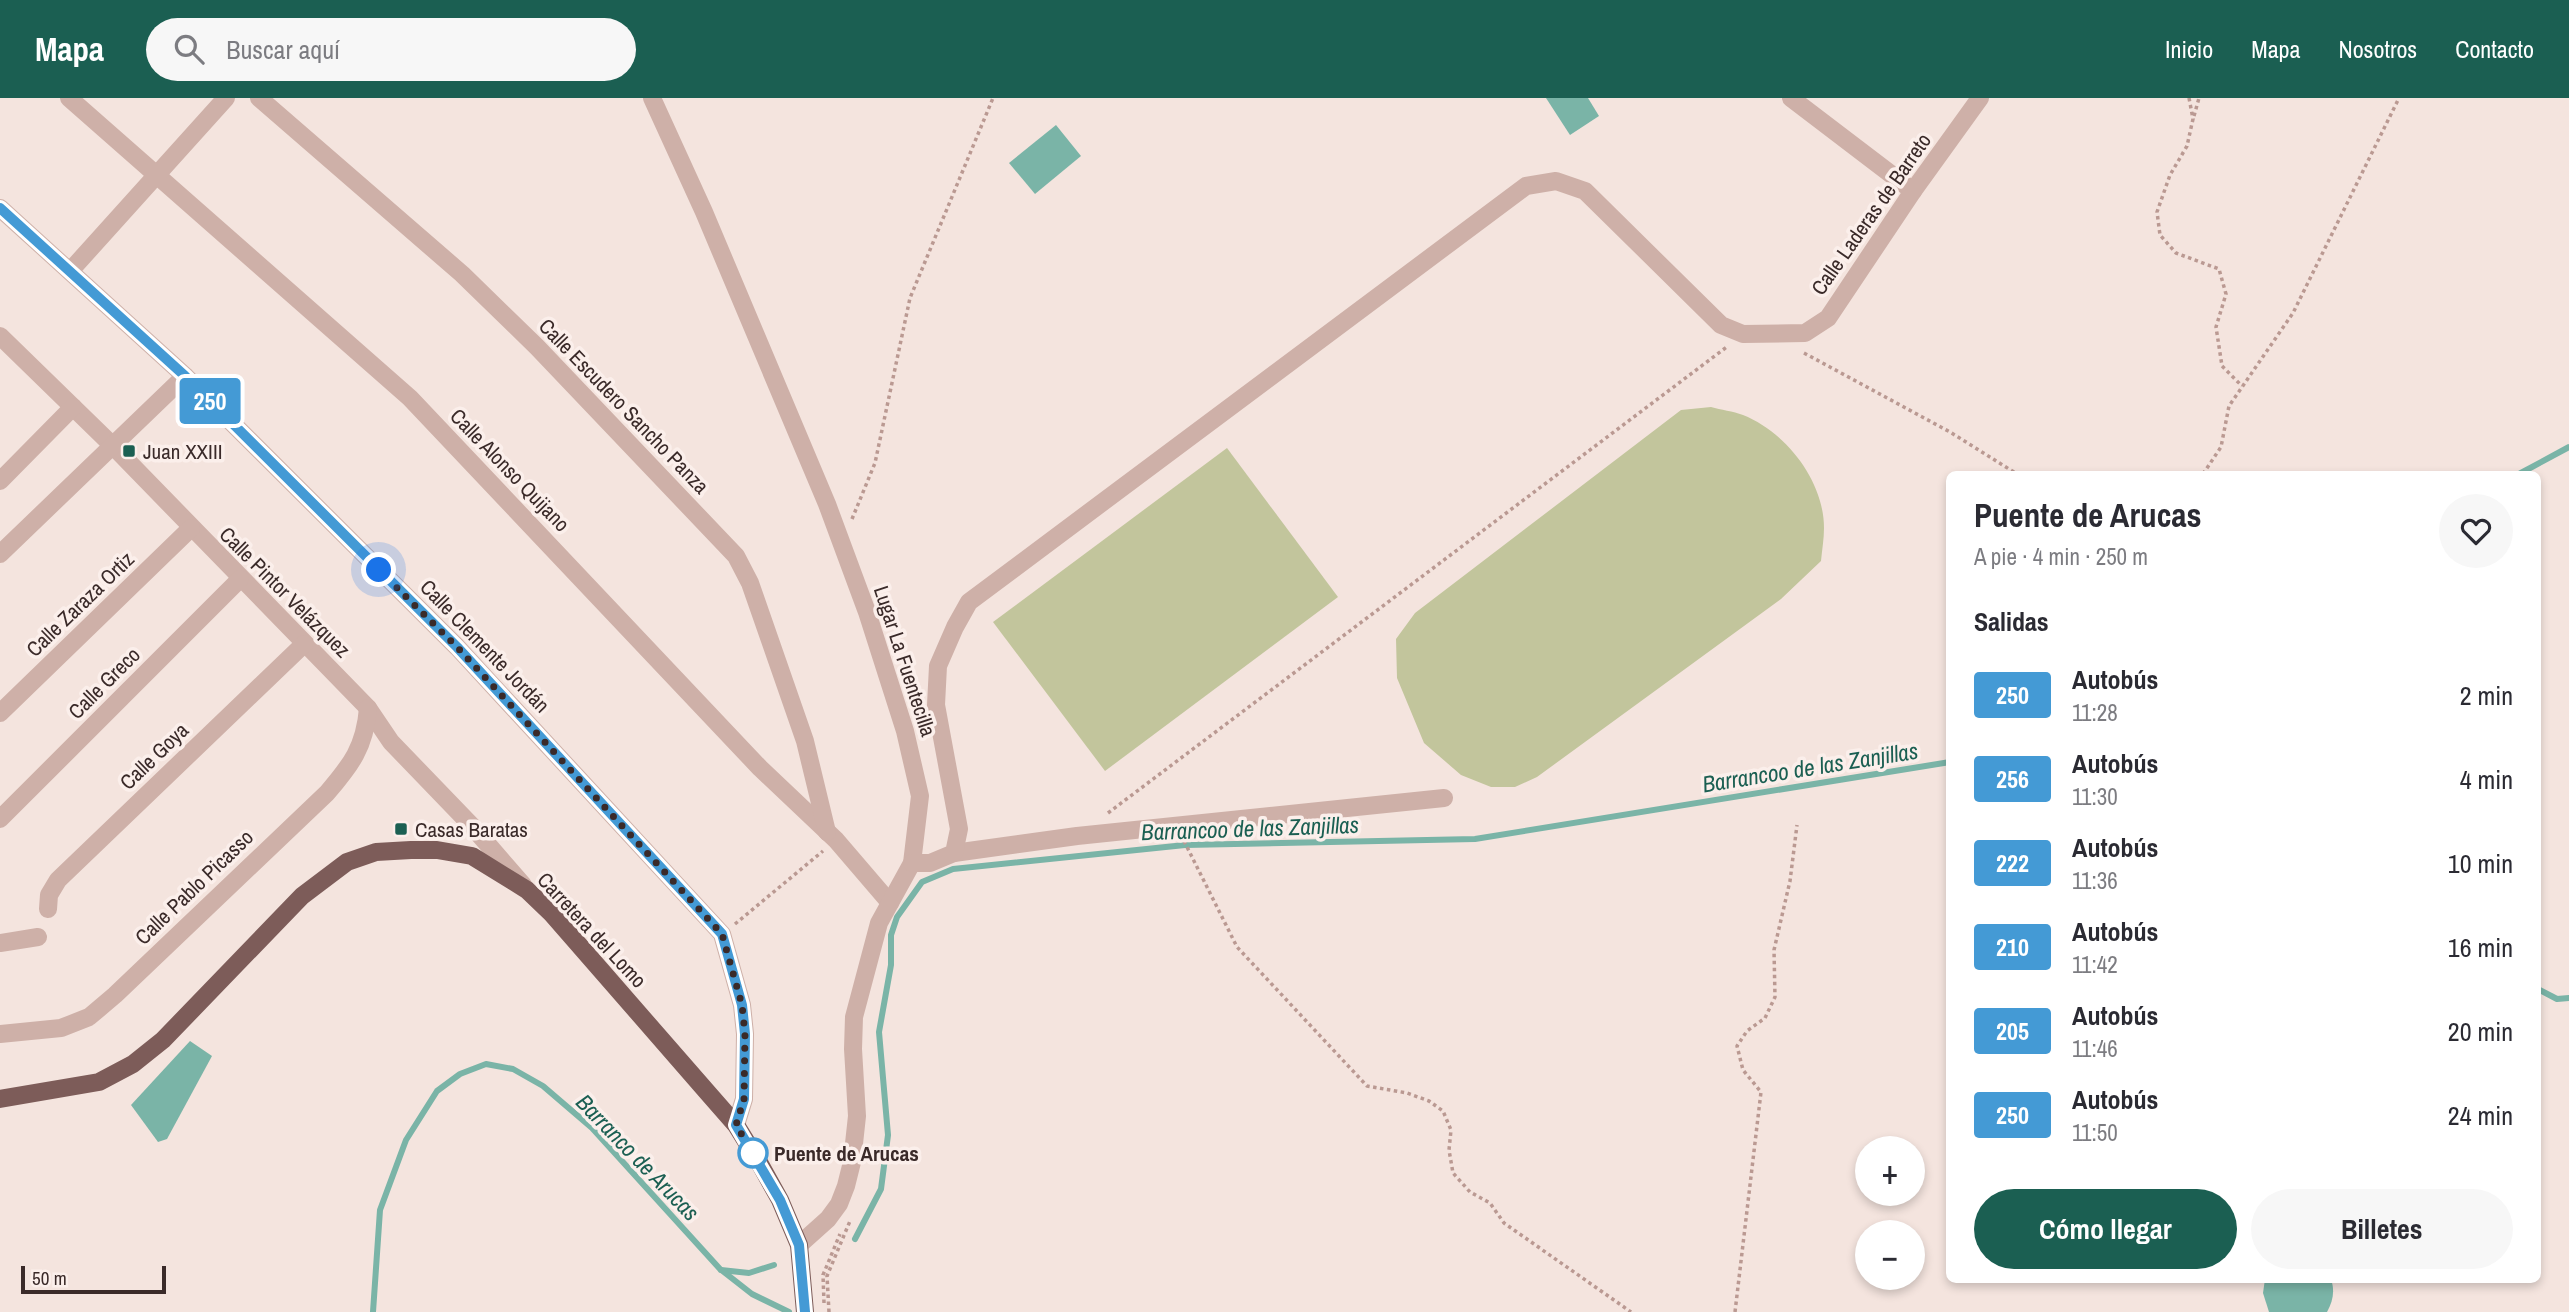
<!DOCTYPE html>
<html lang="es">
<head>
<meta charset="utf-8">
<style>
  body { margin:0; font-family:"Archivo Narrow",sans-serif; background:#f7f7f7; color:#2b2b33; height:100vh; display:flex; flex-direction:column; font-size:26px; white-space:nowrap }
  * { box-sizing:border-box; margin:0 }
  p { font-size:23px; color:#7c7c81 }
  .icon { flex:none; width:38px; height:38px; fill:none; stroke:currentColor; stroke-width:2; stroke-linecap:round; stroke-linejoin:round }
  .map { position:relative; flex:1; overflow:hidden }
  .sheet { position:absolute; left:1946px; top:373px; width:595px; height:812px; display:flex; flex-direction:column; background:#fff; border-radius:10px; box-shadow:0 4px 10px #0003 }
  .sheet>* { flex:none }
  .badge { padding:0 14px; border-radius:5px; font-size:24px; line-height:46px }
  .controls { position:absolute; left:1855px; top:1038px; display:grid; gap:14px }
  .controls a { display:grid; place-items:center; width:70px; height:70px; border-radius:50%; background:#fff; box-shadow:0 4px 10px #0003; font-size:35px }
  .scale { position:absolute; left:21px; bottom:18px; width:145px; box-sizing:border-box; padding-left:7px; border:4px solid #3a2a29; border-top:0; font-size:19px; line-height:24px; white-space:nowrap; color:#3a2a29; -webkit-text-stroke:5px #fbefeb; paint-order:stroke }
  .you { position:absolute; width:35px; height:35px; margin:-18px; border:5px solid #fff; border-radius:50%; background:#1a73e8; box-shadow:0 0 0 10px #1a73e833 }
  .map>.badge { position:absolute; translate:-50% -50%; box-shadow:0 0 0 4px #fff }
  h2 { padding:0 28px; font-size:26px; line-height:63px }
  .round { display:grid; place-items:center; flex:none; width:74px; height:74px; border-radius:37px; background:#f7f7f7 }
  .head { display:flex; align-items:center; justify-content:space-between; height:119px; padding:0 28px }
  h1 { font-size:33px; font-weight:800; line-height:52px }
  .button { display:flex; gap:14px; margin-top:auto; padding:14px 28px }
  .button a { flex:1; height:80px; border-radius:42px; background:#1b5f52; color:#fff; font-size:28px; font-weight:800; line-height:80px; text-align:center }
  .button a+a { background:#f7f7f7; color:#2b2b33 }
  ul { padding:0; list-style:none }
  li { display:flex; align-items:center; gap:21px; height:84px; padding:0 28px }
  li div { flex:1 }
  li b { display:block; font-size:26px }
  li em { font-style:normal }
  li .badge { min-width:77px; font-weight:700; text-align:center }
  header { display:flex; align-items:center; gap:42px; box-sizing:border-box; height:98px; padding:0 35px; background:#1b5f52; color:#fff }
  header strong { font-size:33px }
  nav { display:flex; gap:38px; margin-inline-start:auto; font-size:24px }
  .search { width:490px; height:63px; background:#f7f7f7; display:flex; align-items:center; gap:18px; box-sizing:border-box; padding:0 24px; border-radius:38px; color:#7c7c81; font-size:26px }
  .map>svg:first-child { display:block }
  .green { fill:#c2c59c }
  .water { fill:#7ab4a7 }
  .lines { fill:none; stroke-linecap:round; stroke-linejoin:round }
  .stream { stroke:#7ab4a7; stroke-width:6 }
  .path { stroke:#ba9992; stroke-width:3.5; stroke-dasharray:3.5 3.5; stroke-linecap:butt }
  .minor { stroke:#ceb0a8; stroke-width:18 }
  .major { stroke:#7d5c59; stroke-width:18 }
  .line-casing { stroke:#fff; stroke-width:16 }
  .line { stroke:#449ad5; stroke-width:10 }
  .walk { stroke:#3a2a29; stroke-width:7; stroke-dasharray:0 12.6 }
  .poi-dot { fill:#1b5f52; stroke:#fbefeb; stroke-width:2.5 }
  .stop-dot { fill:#fff; stroke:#449ad5; stroke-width:3.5 }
  .labels { text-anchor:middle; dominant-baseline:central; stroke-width:7; stroke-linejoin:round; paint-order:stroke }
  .street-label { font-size:21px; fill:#3a2a29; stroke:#fbefeb }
  .poi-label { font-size:21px; fill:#3a2a29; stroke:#fbefeb; text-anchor:start }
  .stop-label { font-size:21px; font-weight:bold; fill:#3a2a29; stroke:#fbefeb; text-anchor:start }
  .water-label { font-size:23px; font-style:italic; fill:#1b5f52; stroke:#fbefeb }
</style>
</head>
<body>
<header>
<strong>Mapa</strong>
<div class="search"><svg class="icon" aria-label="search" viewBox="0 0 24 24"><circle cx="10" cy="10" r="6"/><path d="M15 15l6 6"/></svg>Buscar aquí</div>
<nav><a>Inicio</a><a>Mapa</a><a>Nosotros</a><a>Contacto</a></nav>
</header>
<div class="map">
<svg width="2569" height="1214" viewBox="0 0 2569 1214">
  <rect width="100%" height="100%" fill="#f4e4de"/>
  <g class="green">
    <path d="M1711,309C1721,312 1733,313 1743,317C1786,334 1824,383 1824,430C1824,441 1822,452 1821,463L1781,501L1537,679L1515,689H1491L1461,677L1424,645L1397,580L1396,541L1415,515L1681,312Z"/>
    <path d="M1227,350L1338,499L1105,673L993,524Z"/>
  </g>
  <g class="water">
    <path d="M1546,0H1588L1599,18L1570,37Z"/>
    <path d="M1056,27L1081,58L1035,96L1009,65Z"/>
    <path d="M190,943L212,958L167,1041L158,1044L131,1007Z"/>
    <path d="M2265,1181H2331C2335,1193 2333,1203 2327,1214H2269L2263,1195Z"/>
  </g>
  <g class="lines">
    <g class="stream">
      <path d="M2519,376L2569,349"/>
      <path d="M2538,891L2557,901L2569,900"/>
      <path d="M855,1141L881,1091L888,1037L879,934L891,867V837L897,819L922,784L953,771L1185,747L1475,741L1950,664"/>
      <path d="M721,1172L749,1175L774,1167"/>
      <path d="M373,1214L380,1112L406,1042L437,993L460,976L486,966L513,971L543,988L592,1030L720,1171L752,1196L789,1214"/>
    </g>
    <g class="path">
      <path d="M2189,0L2193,21L2187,48L2170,77L2157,114L2160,137L2176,155L2219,171L2226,196L2216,229L2222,268L2242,288"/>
      <path d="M2194,18L2199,0"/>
      <path d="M1804,255L1950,334L2017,376"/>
      <path d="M2203,376L2221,349L2229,308L2293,215L2399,0"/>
      <path d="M852,421L875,365L910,200L993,0"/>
      <path d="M1108,715L1728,248"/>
      <path d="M1184,743L1237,849L1367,988L1407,995L1429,1003L1443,1013L1451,1032L1449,1052L1453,1075L1470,1094L1490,1105L1504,1125L1631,1214"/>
      <path d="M735,826L823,753"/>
      <path d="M824,1205L823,1177L840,1136"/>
      <path d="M829,1214L827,1178L850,1123"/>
      <path d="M1735,1214L1761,994L1743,972L1737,948L1747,933L1765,920L1775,899L1774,852L1790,783L1797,727"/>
    </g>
    <g class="minor">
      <path d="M69,0L410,300L760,670L836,742L890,805"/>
      <path d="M259,0L462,176L537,249L736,458L750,485L805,643L827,734"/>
      <path d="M652,0L704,114L827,406L867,514L905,633L920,698L912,765L879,825L854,919L853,951L857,1018L852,1064L846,1088L839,1106L828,1121L799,1147"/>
      <path d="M1791,0L1913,93"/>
      <path d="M0,110L185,278L457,549L722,836L742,907L745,936L744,1001L736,1027"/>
      <path d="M71,172L226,0"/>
      <path d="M0,238L113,348L368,610L391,644L471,727L523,787"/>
      <path d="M0,383L73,309"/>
      <path d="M0,456L185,278"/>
      <path d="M0,615L191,430"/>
      <path d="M0,721L240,481"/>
      <path d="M954,755L1077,738L1444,700"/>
      <path d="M912,765H930L954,755L959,731L936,607L938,568L955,529L969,504L1526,88L1556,83L1585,93L1721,227L1743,236L1805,235L1828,220L1913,93L1980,0"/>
      <path d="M48,811L49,797L58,782L304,546"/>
      <path d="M0,845L38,839"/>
      <path d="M0,936L61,930L89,919L115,897L327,695C351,667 365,649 368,610"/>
    </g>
    <path class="major" d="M0,1001L99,984L133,966L163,942L302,798L347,764L376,754L411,752H437L472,758L527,792L552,816L708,995L736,1027L760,1066L780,1102L799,1147L805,1214"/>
  </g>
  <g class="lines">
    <g class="line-casing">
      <path id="line" d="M0,110L185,278L457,549L722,836L742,907L745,936L744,1001L736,1027L780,1102L799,1147L805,1214"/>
    </g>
    <use href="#line" class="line"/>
    <path class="walk" d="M379,472L457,549L722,836L742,907L745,936L744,1001L736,1027L753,1055"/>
  </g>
  <g class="poi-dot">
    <rect x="122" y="346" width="14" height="14" rx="3.5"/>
    <rect x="394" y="724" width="14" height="14" rx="3.5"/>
  </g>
  <circle class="stop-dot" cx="753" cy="1055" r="14"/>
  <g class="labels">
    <g class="street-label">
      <text transform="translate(1871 116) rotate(-55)">Calle Laderas de Barreto</text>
      <text transform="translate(624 308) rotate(46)">Calle Escudero Sancho Panza</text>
      <text transform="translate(510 372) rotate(46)">Calle Alonso Quijano</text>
      <text transform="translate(285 494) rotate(45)">Calle Pintor Velázquez</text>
      <text transform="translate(80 506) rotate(-44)">Calle Zaraza Ortiz</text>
      <text transform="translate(485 548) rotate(46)">Calle Clemente Jordán</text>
      <text transform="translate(905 563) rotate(72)">Lugar La Fuentecilla</text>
      <text transform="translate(104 585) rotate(-45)">Calle Greco</text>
      <text transform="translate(154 658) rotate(-44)">Calle Goya</text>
      <text transform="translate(194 789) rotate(-44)">Calle Pablo Picasso</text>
      <text transform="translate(592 832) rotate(47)">Carretera del Lomo</text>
    </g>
    <g class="poi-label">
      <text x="143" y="353">Juan XXIII</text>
      <text x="415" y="731">Casas Baratas</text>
    </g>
    <g class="stop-label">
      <text x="774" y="1055">Puente de Arucas</text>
    </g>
    <g class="water-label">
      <text transform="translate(1810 669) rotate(-9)">Barrancoo de las Zanjillas</text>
      <text transform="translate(1250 730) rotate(-2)">Barrancoo de las Zanjillas</text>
      <text transform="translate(638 1059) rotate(46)">Barranco de Arucas</text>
    </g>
  </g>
</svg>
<div class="controls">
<a>+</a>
<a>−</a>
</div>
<div class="scale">50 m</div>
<div class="you" style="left:379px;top:472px"></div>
<b class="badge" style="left:210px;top:303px;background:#449ad5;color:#fff">250</b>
<section class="sheet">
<div class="head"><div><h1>Puente de Arucas</h1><p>A pie · 4 min · 250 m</p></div><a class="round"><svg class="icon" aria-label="heart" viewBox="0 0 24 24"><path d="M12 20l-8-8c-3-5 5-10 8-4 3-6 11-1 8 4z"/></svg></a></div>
<h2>Salidas</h2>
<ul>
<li><span class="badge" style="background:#449ad5;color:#fff">250</span><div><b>Autobús</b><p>11:28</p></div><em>2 min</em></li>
<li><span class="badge" style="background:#449ad5;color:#fff">256</span><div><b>Autobús</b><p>11:30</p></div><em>4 min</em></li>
<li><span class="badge" style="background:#449ad5;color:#fff">222</span><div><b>Autobús</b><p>11:36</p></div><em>10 min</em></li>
<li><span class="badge" style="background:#449ad5;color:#fff">210</span><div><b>Autobús</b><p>11:42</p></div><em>16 min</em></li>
<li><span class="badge" style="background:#449ad5;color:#fff">205</span><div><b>Autobús</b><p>11:46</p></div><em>20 min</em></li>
<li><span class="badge" style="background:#449ad5;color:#fff">250</span><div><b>Autobús</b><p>11:50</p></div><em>24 min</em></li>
</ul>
<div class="button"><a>Cómo llegar</a><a>Billetes</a></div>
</section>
</div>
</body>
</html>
